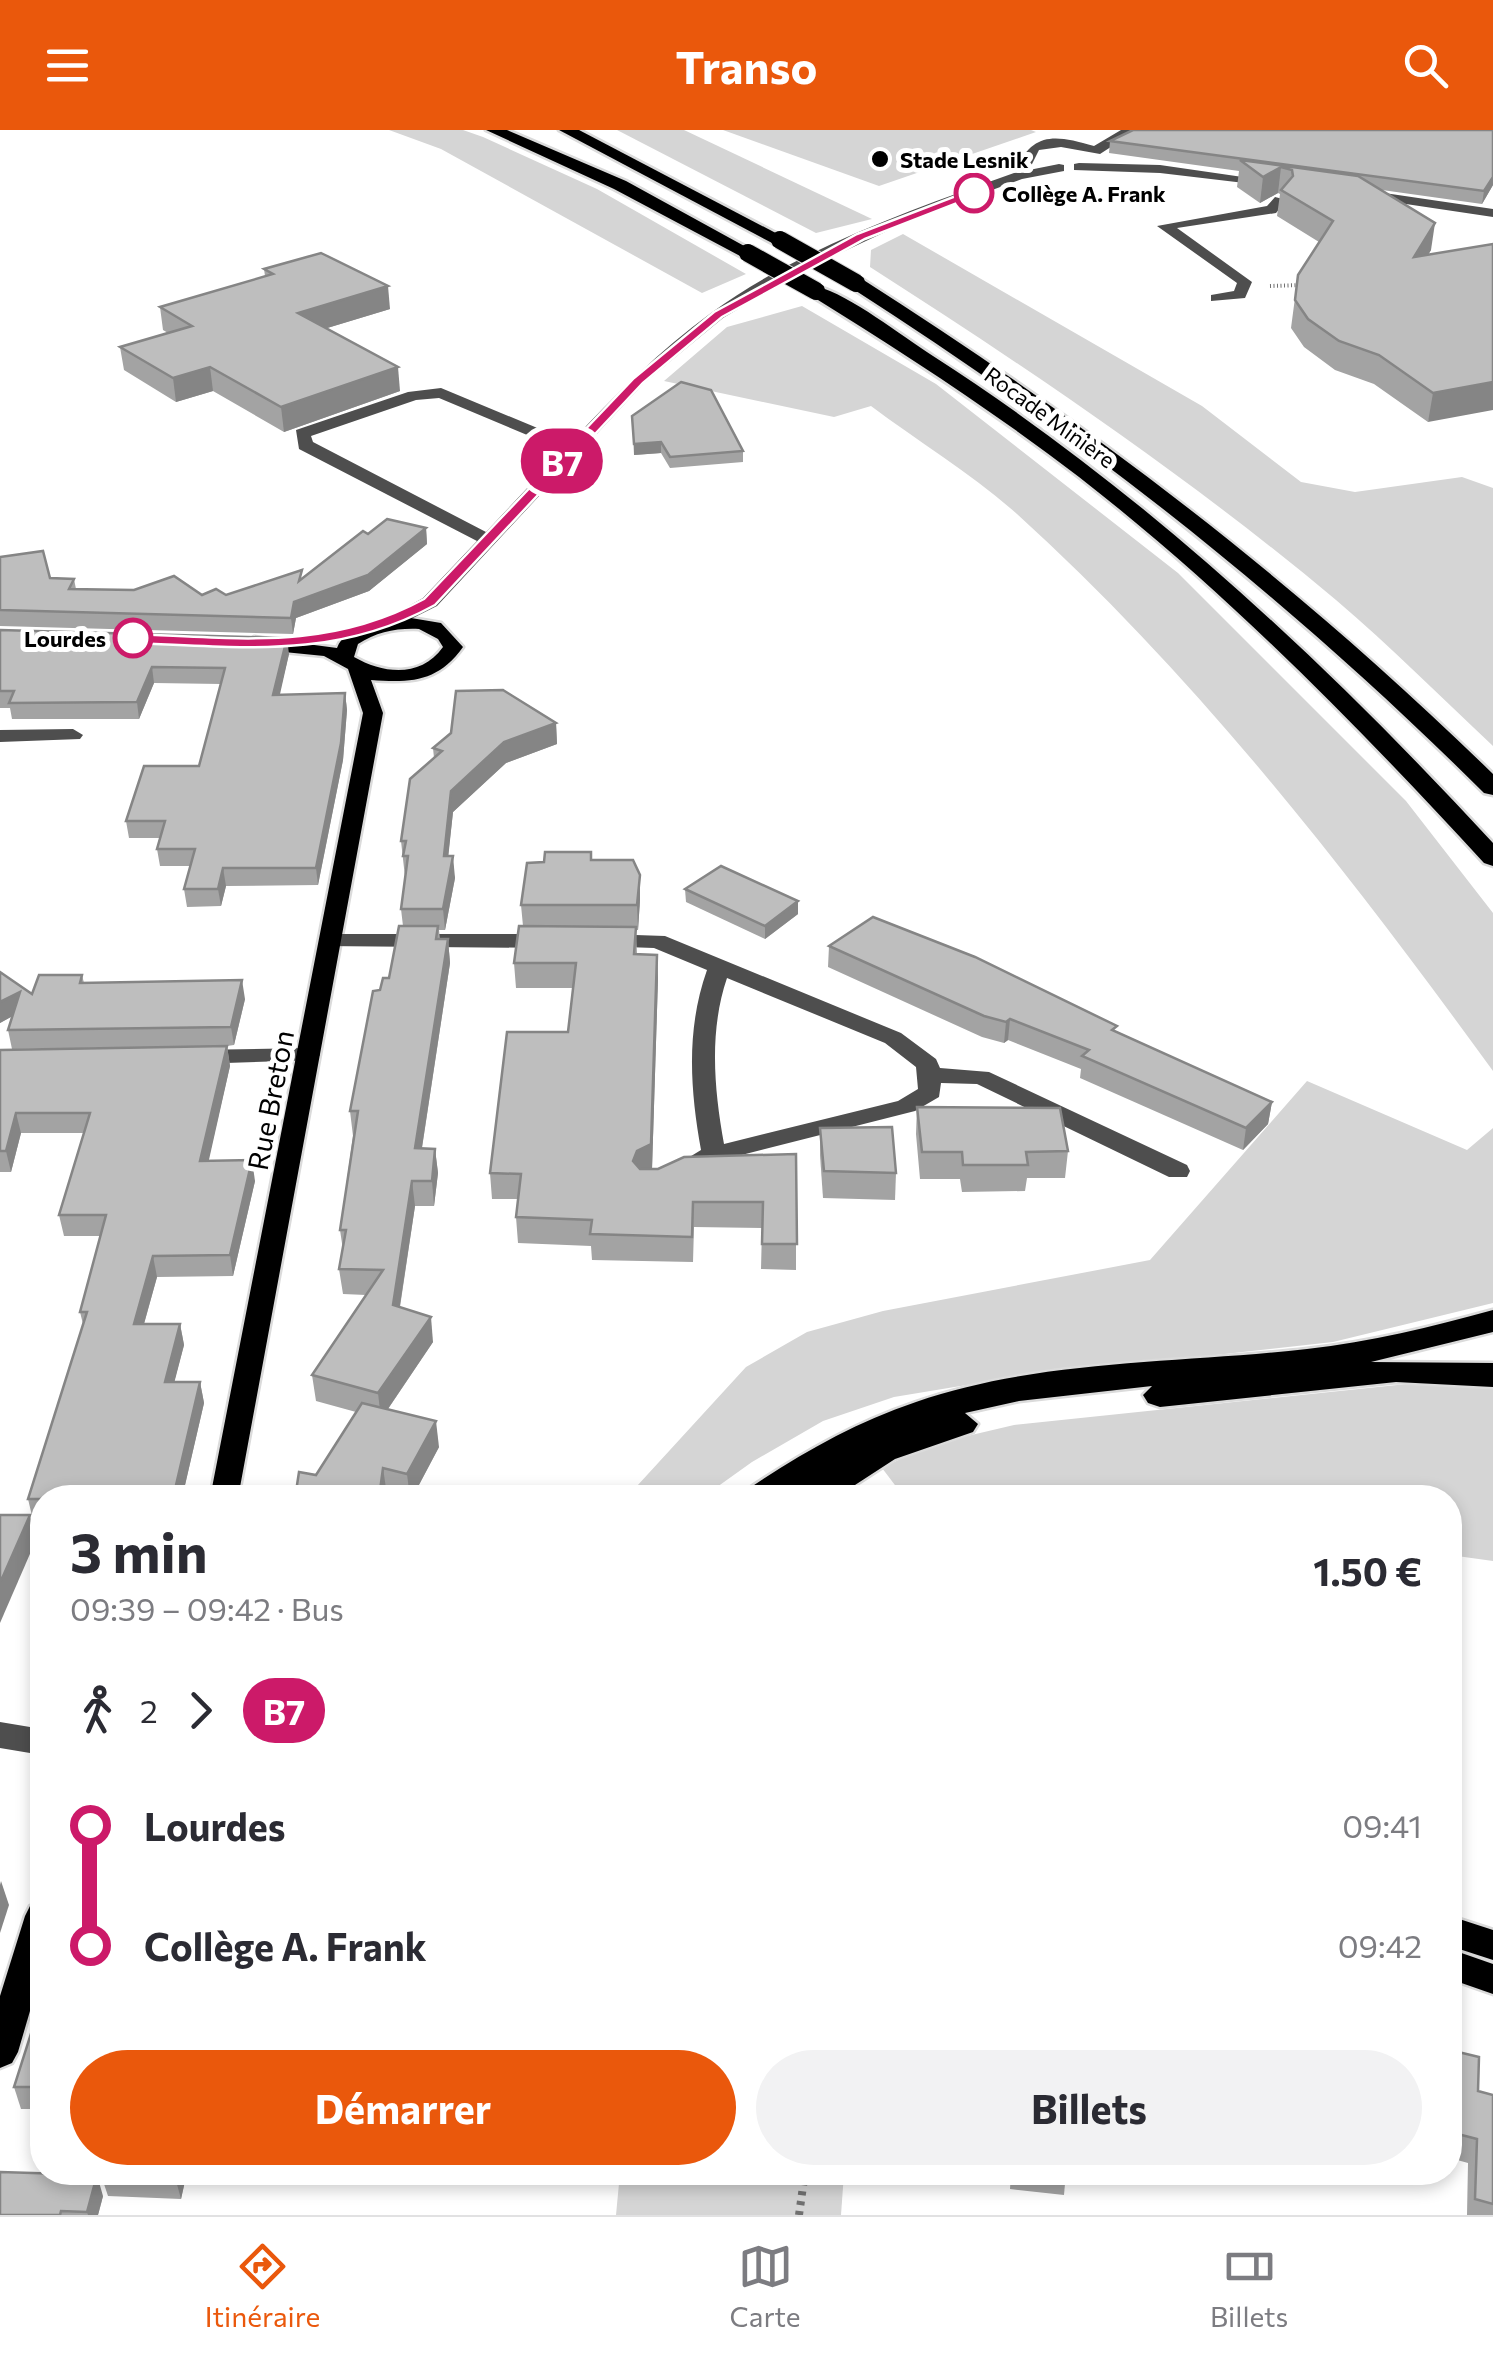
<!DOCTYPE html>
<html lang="fr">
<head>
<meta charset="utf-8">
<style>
  body { margin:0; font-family:Commissioner,sans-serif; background:#f2f2f3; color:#2b2b33; height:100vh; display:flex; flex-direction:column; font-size:38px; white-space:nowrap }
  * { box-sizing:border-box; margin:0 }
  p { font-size:32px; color:#7c7c81 }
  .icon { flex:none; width:55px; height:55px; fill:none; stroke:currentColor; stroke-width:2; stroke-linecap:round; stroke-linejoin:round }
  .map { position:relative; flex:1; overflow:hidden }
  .sheet { position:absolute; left:30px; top:1355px; width:1432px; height:700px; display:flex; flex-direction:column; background:#fff; border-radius:40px; box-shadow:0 5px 15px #0003 }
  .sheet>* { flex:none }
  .badge { padding:0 20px; border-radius:32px; font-size:35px; line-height:65px }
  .map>.badge { position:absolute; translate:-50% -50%; box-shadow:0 0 0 5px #fff }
  .legs { display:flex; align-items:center; gap:15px; height:110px; padding:0 40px; font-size:32px }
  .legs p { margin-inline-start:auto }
  .overview { display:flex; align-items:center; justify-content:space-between; height:170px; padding:0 40px }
  h1 { font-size:55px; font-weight:700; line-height:75px }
  .primary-button { display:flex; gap:20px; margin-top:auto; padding:20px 40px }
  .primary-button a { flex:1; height:115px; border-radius:60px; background:#ea580c; color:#fff; font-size:40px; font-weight:700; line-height:115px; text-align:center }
  .primary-button a+a { background:#f2f2f3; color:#2b2b33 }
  ul { padding:0 40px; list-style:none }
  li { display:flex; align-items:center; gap:35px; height:120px; font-size:38px }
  li i { display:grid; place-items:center; width:15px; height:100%; margin:0 12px; background:currentColor }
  li i::after { content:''; width:25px; height:25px; margin:-12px; border:8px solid; border-radius:50%; background:#fff }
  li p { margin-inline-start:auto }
  li:first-child i { background:linear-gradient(#0000 50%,currentColor 0) }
  li:last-child i { background:linear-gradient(currentColor 50%,#0000 0) }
  header { display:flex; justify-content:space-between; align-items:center; height:130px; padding:0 40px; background:#ea580c; color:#fff; font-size:45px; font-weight:700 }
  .tab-bar { display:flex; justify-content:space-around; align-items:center; height:140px; border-top:2px solid #e1e1e2; background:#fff; font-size:28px; color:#7c7c81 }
  .tab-bar a { display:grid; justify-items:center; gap:5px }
  .tab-bar .on { color:#ea580c }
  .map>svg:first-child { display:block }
  .green { fill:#d5d5d5 }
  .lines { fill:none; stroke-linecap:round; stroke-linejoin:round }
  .major-casing { stroke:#dbdbdb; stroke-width:5 }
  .highway-casing { stroke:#dbdbdb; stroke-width:5 }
  .path-far1 { stroke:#707070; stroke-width:4; stroke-dasharray:1 2.5; stroke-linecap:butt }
  .path { stroke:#707070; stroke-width:8; stroke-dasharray:4 6; stroke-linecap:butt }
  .minor { fill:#4e4e4e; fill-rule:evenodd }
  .major { fill:#000; fill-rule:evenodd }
  .highway { fill:#000; fill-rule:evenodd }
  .highway-bridge-casing { stroke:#dbdbdb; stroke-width:20; stroke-linecap:butt }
  .highway-bridge { stroke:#000; stroke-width:18 }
  .wall { fill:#a3a3a3 }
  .shaded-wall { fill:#858585 }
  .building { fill:#bebebe; stroke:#858585; stroke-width:2.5 }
  .line-1 { fill:#cc1a69; stroke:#fff; stroke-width:2.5 }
  .poi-dot { fill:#000; stroke:#fff; stroke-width:4 }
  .stop-1-dot { fill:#fff; stroke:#cc1a69; stroke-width:5 }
  .labels { text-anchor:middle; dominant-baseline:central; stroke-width:10; stroke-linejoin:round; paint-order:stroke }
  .far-poi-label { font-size:22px; font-weight:bold; fill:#000; stroke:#fff; text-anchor:start }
  .far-stop-label { font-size:22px; font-weight:bold; fill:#000; stroke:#fff; text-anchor:start }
  .far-street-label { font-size:22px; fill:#000; stroke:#fff }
  .street-label { font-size:28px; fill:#000; stroke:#fff }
</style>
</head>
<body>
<header><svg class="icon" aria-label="menu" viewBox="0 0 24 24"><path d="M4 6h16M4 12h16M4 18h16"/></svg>Transo<svg class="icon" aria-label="search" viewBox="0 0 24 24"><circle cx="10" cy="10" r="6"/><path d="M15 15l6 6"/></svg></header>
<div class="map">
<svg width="1493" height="2085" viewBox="0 0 1493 2085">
  <rect width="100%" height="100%" fill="#fff"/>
  <g class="green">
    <path d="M389,0H463L483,7L597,59L746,144L702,163L441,19Z"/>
    <path d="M617,0H684L872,89L816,103Z"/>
    <path d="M723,0H1031L1036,2L879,56Z"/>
    <path d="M903,104L1202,276L1301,352L1355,362L1462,347L1493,358V616C1441,567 1390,516 1336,470C1189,347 1031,240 870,137L871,120Z"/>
    <path d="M802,176L936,254L1178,443L1406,671L1493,783V941C1349,743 1199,549 1017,384C972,344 919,312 871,276L834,287L664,251L727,197Z"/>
    <path d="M1307,951L1467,1020L1493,998V1173L1333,1212L1009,1248L894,1267L823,1291L752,1332L703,1367L626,1368L746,1237L807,1202L883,1181L1150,1130Z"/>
    <path d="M1397,1255H1493V1431L1450,1425V1368L904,1367L882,1338L929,1315L1014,1295Z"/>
    <path d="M620,2043H844L841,2085H616Z"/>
  </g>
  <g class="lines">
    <g class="major-casing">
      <g id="major">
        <path d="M405,487L441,493L463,517C438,552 411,553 371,550L383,583L238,1368H210L363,583L348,539L324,526L254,519L245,513L254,507L337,518C346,494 382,490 405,487ZM419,499L438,509L443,517C421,548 384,544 354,527L358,514C377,502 396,498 419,499Z"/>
        <path d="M42,1772V1840L18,1922L12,1933L0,1938V1866L25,1786L30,1776Z"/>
        <path d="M1450,1786L1493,1800V1830L1450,1816Z"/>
        <path d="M1450,1819L1493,1834V1864L1450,1849Z"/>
      </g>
    </g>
    <g class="highway-casing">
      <g id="highway">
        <path d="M486,0H507L626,51L757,123L742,127L614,59Z"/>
        <path d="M559,0H579L789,110L774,114Z"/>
        <path d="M850,149H862C1090,294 1300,455 1493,644V665L1484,663C1290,470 1080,304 850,157Z"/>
        <path d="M816,156C852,166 900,205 933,226C1143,361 1324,530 1493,713V736L1484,733C1358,596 1227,462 1079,347C993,281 902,222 810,165L807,161Z"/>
        <path d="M1493,1180V1202L1371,1232L1493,1233V1257L1396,1252L1160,1277L1148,1273L1143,1265L1152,1256L1019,1271L965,1283L978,1294L973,1302L895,1329L835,1368H791L794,1362L786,1368H743L748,1359C802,1323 854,1293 916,1272C1040,1229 1178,1234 1307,1219C1371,1212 1431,1197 1493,1180Z"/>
      </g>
    </g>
    <path class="path-far1" d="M1270,156L1302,155"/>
    <path class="path" d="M799,2085L805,2042"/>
    <g class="minor">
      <path d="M1121,0H1137L1100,24L1061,17L1039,20L1029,40L1059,34L1064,35V41L1022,49L913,89L804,140L723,188L644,253L437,476L391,499L384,501L375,495L423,468L477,411L299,319L296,300L408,262L441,258L571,312C615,265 659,221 711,183C800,118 911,80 1014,43C1032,2 1053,4 1094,16ZM439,268L563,320L486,402L313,312L311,306L416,270Z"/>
      <path d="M1079,33L1160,35L1277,52L1270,56L1160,43L1074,40V34Z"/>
      <path d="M1364,60L1493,79V87L1359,67V61Z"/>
      <path d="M1275,67L1287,70L1276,83L1177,98L1252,152L1245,168L1211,171V165L1234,161L1237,153L1157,96L1267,76Z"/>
      <path d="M73,599L83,605L80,609L0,612V600Z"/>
      <path d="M331,804H551L562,811L551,818L323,816L320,811L323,806Z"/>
      <path d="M606,804L665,806L901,903L936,929L940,938L989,942L1187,1035L1190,1041L1187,1047H1169L977,954L941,953L939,967L915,981L722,1030L686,1048H668L665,1042L701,1020C690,959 686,899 707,840L654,818L598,816L595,811L598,806ZM727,848L885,913L916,937L918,959L898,971L724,1014C714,959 709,901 727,848Z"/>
      <path d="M308,918L316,920L320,925L316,930L195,934L183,927L195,920Z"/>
      <path d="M0,1592L42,1599V1625L0,1618Z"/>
    </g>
    <use href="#major" class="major"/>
    <use href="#highway" class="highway"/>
    <g class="highway-bridge-casing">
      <g id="highway-bridge">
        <path d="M780,110L856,153"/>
        <path d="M748,123L816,161"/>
      </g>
    </g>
    <use href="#highway-bridge" class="highway-bridge"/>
  </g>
  <g class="wall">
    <path d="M1493,0V55L1482,74L1382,60L1431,120L1428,125L1493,114L1428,292L1374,254L1335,240L1304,217L1291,198L1298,145L1319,112L1277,86L1280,64L1278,63L1260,73L1237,57L1239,41L1109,23L1110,11Z"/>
    <path d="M264,139L390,179L327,198L400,261L284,302L213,261L176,272L124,240L120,217L168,203L163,200L160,177L265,146Z"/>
    <path d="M632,286L743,321V332L670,338L661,323L634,325Z"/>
    <path d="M426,398L427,414L369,461L296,488L293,504L0,496V427L50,448L74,449L76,459L226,465L303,448L368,404Z"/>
    <path d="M0,500L289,524L279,565L345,563L347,580L343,630L318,755L226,756L221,776L187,777L184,759L190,736H160L157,719L160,708H129L126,691L199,636L221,554L154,553L139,589H12L10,578H0Z"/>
    <path d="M556,593L557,614L506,633L453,682L448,726L455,748L445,800H439L440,809H448L450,833L422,1018L435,1019L438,1043L434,1076H415L400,1177L433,1212L388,1279L439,1317L412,1368H397L316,1345L356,1282L316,1271L312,1245L366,1165L343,1164L339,1139L343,1120L340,1100L353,1006L350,981L380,860L389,848L403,796L401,779L405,747L401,711L434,628L433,618Z"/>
    <path d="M591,730L640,770L638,800H636L637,824L657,825L658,849L652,1039L796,1024V1140L761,1139L762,1098L694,1097L693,1132L592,1130L591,1116L518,1113L516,1087L518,1069H492L490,1043L568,902L573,858H516L514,833L523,796L521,775Z"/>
    <path d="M685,759L798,784L765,809L686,772Z"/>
    <path d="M829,816L1116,901L1272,972L1268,994L1243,1020L1080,948L1081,939L1008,910L1004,913L982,907L828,837Z"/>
    <path d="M0,842L32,864L82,845L84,853L245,869L234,915L227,916L230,936L208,1031L255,1051L233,1146L157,1147L144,1194H180L184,1215L174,1252H200L204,1273L182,1368H42V1390H33L28,1369L83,1194L80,1182L101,1106H64L59,1085L84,1003H21L11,1042H0V920L218,916L12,919L8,900L12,886L0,893Z"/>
    <path d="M917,977L1068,1021L1065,1048H1027L1025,1061L962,1062L960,1049H920L916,1004Z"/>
    <path d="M820,998L896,1043L895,1070L823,1068L820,1025Z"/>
    <path d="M42,1869V1979H21L14,1957Z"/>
    <path d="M1450,1920L1478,1961L1493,1965V2085H1467L1468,2033L1450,2028Z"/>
    <path d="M187,2042L181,2069L108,2066L101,2045Z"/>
    <path d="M1011,2042H1066L1064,2065L1010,2059Z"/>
    <path d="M103,2066L98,2085H0Z"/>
  </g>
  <g class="shaded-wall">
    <path d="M1281,37L1278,63L1260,73L1263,47Z"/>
    <path d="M1493,47V55L1482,74L1484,61Z"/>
    <path d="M1435,93L1431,120L1409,155L1414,127Z"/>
    <path d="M388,156L390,179L301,206L298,183Z"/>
    <path d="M210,237L213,261L176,272L173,248Z"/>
    <path d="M398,237L400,261L284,302L281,277Z"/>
    <path d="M1493,252V280L1428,292L1433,263Z"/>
    <path d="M661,312V323L634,325V314Z"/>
    <path d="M426,398L427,414L369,461L296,488L293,504L291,488L294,472Z"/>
    <path d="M287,508L289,524L276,582L273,565Z"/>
    <path d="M152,537L154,553L139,589L137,572Z"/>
    <path d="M345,563L347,580L343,630L318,755L316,738Z"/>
    <path d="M556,593L557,614L506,633L453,682L446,748L444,726L451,661L504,612Z"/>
    <path d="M453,726L455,748L445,800L443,779Z"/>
    <path d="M223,738L226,756L221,776L218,759Z"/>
    <path d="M640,745V770L638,800L637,775Z"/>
    <path d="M798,771V784L765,809V796Z"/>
    <path d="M448,809L450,833L418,1043L415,1018Z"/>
    <path d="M657,825L658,849L652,1040L638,1047L633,1031Z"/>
    <path d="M242,850L245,869L234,915L231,897Z"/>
    <path d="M20,862L24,880L0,893V872Z"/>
    <path d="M1010,889L1008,910L1004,913L1006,892Z"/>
    <path d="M227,916L230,936L204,1052L200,1031Z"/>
    <path d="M1272,972L1268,994L1243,1020L1246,998Z"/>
    <path d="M16,983L21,1003L11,1042L6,1021Z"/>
    <path d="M435,1019L438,1043L434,1076L432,1051Z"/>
    <path d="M252,1030L255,1051L233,1146L230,1125Z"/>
    <path d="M412,1051L415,1076L396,1201L393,1175Z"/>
    <path d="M153,1126L157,1147L138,1215L134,1194Z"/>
    <path d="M431,1187L433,1212L381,1289L378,1263Z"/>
    <path d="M180,1194L184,1215L169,1273L165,1252Z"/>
    <path d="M200,1252L204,1273L182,1368H173Z"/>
    <path d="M436,1291L439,1317L412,1368H410L407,1344Z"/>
    <path d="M383,1338L387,1365L386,1368H379Z"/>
    <path d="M30,1385L36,1410L0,1493V1453Z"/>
    <path d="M1,1751L9,1775L0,1803V1755Z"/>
    <path d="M176,2042H187L181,2069L175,2047Z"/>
    <path d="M97,2045L103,2066L98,2085H88L87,2082Z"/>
  </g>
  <g class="building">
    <path d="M1133,0H1493V47L1484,61L1110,11Z"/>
    <path d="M1240,30L1358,46L1435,93L1414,127L1493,114V252L1433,263L1379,225L1339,211L1308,189L1295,170L1298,145L1333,91L1281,60L1293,46L1292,40L1281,37L1263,47Z"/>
    <path d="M321,123L388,156L298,183L398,237L281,277L210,237L173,248L120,217L192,196L160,177L273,144L264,139Z"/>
    <path d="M681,252L711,260L743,321L670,327L661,312L634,314L632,286Z"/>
    <path d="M387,389L426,398L368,445L294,472L291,488L0,480V427L43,421L50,448L74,449L69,459L134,460L174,446L202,465L216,459L226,465L302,440L299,451L363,401L368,404Z"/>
    <path d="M0,500L287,508L273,565L345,563L341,613L316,738H223L218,759H184L195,719H157L165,691H126L144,636H199L225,538L152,537L137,572L9,573L14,561H0Z"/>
    <path d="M503,560L556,593L504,612L451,661L444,726H453L443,779H401L408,726H403L406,711H401L410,649L442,621L433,618L451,603L456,561Z"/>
    <path d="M545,722H591V730H633L640,745L637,775H521L527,733L544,732Z"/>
    <path d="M721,736L798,771L765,796L685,759Z"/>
    <path d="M873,787L975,827L1117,896L1112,900L1272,972L1246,998L1082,926L1089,920L1010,889L1006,892L984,886L829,816Z"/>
    <path d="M399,796H438L436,809H448L415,1018L435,1019L432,1051H412L393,1175L431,1187L378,1263L312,1245L383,1140L339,1139L346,1100H340L358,981H350L373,861L380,860L383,848H389Z"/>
    <path d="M519,796L636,797L634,824L657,825L651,1014L637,1021L633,1031L640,1039H658L684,1027L796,1024L797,1114H762L763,1072H693L692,1107L590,1104L592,1090L516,1087L521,1044L490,1043L507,902H568L576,833H514Z"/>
    <path d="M0,842L32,864L39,845H82L80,853L242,850L231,897L8,900L20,862L0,872Z"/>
    <path d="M227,916L200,1031L252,1030L230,1125L153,1126L134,1194H180L165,1252H200L173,1368H42V1369H28L87,1182H80L106,1085H59L90,983H16L6,1021H0V920Z"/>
    <path d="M917,977L1060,978L1068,1021L1026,1022L1028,1035H963L962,1022H922Z"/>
    <path d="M892,997L896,1043L824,1041L820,998Z"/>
    <path d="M362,1273L436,1291L407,1344L383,1338L379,1368H295L299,1342L316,1345Z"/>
    <path d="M0,1385H30L0,1453Z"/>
    <path d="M42,1869V1957H14Z"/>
    <path d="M1450,1920L1479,1927L1478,1961L1493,1965V2074L1475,2069L1477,2009L1450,2002Z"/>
    <path d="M0,2042L97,2045L87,2082L61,2081L60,2085H0Z"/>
    <path d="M102,2042H176L175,2047L101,2045Z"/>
    <path d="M1012,2042H1066V2052L1012,2046Z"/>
  </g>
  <path class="line-1" d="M974,59L978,65L865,109L722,187L643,253L435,475C335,530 242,517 133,513L125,508L133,504C238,508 328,521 424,469L634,248L714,182L857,104Z"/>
  <circle class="poi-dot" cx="880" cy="29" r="10"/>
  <g class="stop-1-dot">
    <circle cx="974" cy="63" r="18"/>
    <circle cx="133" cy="508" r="18"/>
  </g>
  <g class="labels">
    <g class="far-poi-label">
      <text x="900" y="29">Stade Lesnik</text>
    </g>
    <g class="far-stop-label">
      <text x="1002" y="63">Collège A. Frank</text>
      <text x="106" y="508" text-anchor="end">Lourdes</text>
    </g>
    <g class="far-street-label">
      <text transform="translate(1050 287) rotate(36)">Rocade Minière</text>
    </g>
    <g class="street-label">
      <text transform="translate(270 970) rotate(-79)">Rue Breton</text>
    </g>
  </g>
</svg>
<b class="badge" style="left:562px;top:331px;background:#cc1a69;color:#fff">B7</b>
<section class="sheet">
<div class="overview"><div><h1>3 min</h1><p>09:39 – 09:42 · Bus</p></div><b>1.50 €</b></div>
<div class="legs"><svg class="icon" aria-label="walk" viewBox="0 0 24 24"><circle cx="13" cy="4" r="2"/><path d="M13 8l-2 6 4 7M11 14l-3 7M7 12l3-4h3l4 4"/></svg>2<svg class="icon" aria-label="forward" viewBox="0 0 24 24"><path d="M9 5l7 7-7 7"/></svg><b class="badge" style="background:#cc1a69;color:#fff">B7</b></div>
<ul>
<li><i style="color:#cc1a69"></i><b>Lourdes</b><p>09:41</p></li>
<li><i style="color:#cc1a69"></i><b>Collège A. Frank</b><p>09:42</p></li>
</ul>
<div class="primary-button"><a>Démarrer</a><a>Billets</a></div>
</section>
</div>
<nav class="tab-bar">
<a class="on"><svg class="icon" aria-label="directions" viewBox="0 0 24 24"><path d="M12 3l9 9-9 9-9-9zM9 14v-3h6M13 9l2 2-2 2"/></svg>Itinéraire</a>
<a><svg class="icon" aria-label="map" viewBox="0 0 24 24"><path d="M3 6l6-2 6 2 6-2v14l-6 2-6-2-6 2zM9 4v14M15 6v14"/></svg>Carte</a>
<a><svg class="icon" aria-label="tickets" viewBox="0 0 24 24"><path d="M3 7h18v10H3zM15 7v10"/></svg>Billets</a>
</nav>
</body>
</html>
